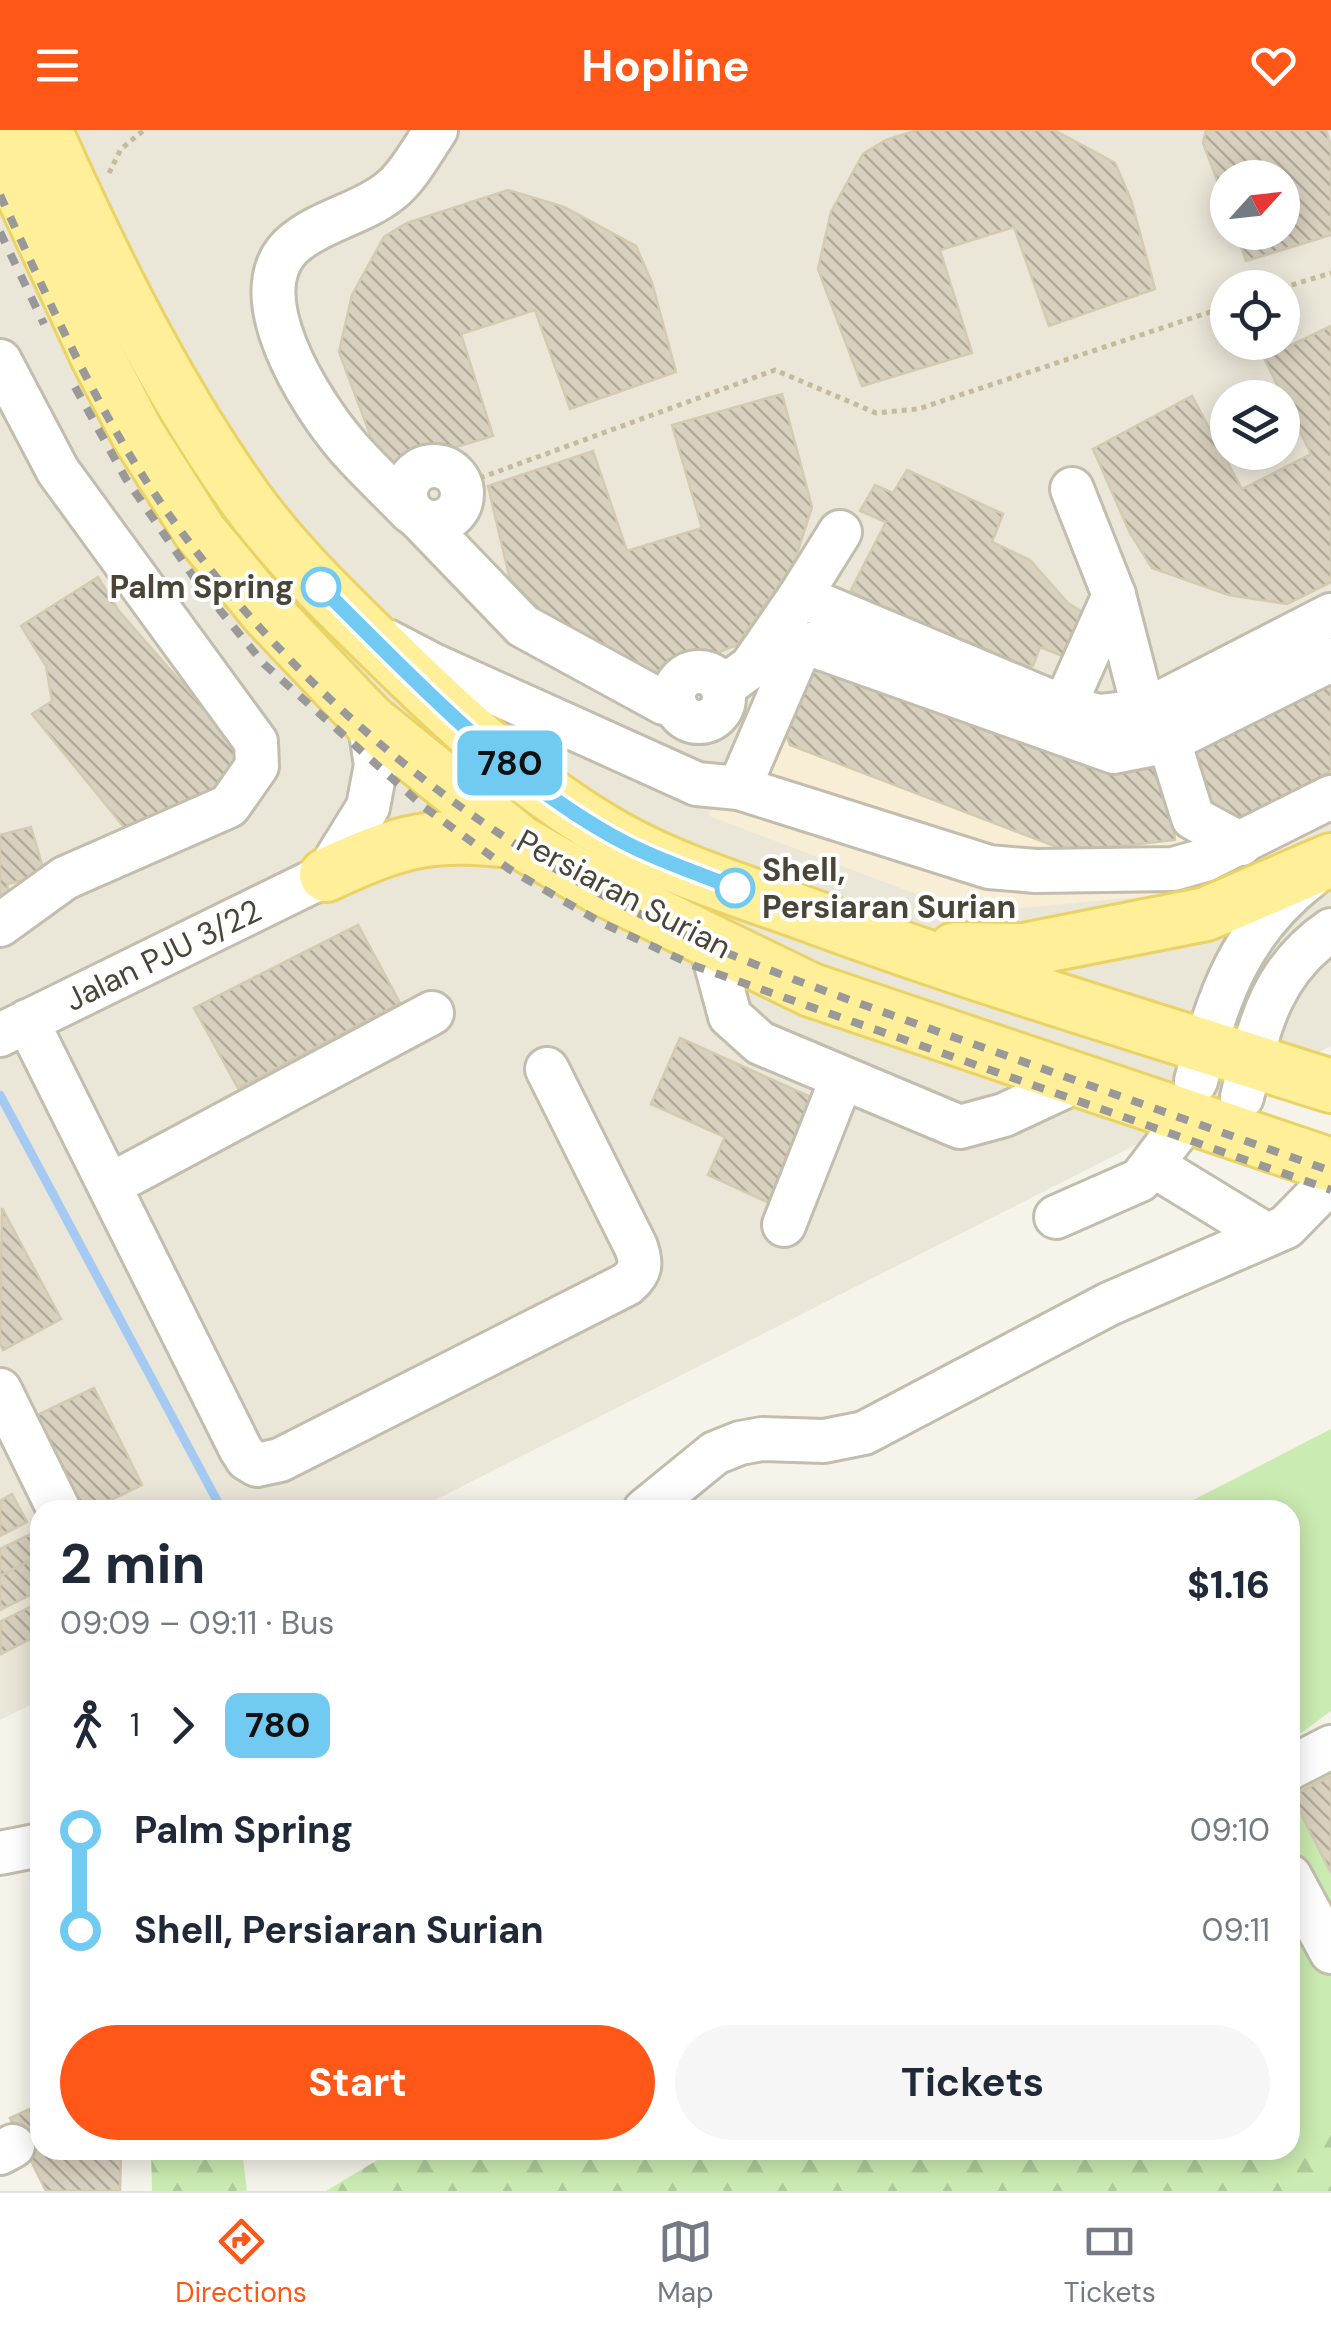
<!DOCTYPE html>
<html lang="en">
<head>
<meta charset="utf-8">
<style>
  body { margin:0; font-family:"DM Sans",sans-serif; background:#f6f6f7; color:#1f2937; height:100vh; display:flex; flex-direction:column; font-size:38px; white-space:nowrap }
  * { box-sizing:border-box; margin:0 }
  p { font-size:32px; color:#747a83 }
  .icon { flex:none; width:55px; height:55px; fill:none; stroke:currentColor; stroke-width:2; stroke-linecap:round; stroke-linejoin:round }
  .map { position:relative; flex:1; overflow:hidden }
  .sheet { position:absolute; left:30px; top:1370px; width:1270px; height:660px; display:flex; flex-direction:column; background:#fff; border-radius:30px; box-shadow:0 5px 25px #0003 }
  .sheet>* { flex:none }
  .badge { padding:0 20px; border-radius:15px; font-size:35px; line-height:65px }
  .needle { width:65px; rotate:63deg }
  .controls { position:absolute; left:1210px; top:30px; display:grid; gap:20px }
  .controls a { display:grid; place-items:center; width:90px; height:90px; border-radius:50%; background:#fff; box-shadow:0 5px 25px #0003; font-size:50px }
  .map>.badge { position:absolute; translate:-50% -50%; box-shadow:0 0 0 5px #fff }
  .legs { display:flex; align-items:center; gap:15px; height:110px; padding:0 30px; font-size:32px }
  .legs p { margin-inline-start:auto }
  .head { display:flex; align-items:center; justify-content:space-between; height:170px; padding:0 30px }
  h1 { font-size:55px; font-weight:700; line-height:75px }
  .primary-button { display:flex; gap:20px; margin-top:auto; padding:20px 30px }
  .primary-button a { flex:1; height:115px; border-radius:60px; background:#ff5717; color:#fff; font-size:40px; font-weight:700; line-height:115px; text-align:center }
  .primary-button a+a { background:#f6f6f7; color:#1f2937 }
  ul { padding:0 30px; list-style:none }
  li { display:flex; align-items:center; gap:35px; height:100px; font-size:38px }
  li i { display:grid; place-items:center; width:15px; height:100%; margin:0 12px; background:currentColor }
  li i::after { content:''; width:25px; height:25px; margin:-12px; border:8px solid; border-radius:50%; background:#fff }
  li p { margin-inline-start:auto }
  li:first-child i { background:linear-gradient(#0000 50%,currentColor 0) }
  li:last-child i { background:linear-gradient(currentColor 50%,#0000 0) }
  header { display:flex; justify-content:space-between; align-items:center; height:130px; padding:0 30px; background:#ff5717; color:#fff; font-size:45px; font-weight:700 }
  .dock { display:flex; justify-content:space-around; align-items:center; height:140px; border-top:2px solid #e0e1e3; background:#fff; font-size:28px; color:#747a83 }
  .dock a { display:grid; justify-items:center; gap:5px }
  .dock .current { color:#ff5717 }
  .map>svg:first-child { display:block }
  .residential { fill:#eae6d8; fill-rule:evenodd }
  .commercial { fill:#f8edd5 }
  .green { fill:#caebb1 }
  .forest { fill:url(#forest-firs) }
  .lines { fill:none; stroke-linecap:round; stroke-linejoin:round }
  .stream { stroke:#a4caf4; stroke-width:9 }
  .building { fill:url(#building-back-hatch); stroke:#d3cab1; stroke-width:2.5 }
  .minor-casing { stroke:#c2bdac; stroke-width:48 }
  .major-casing { stroke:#ead264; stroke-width:58 }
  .path { stroke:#c4bb9c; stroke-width:5; stroke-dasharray:5 5; stroke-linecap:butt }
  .minor { stroke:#fff; stroke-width:42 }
  .major { stroke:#ffef99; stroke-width:52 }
  .rail { stroke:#999; stroke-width:8; stroke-dasharray:12 12; stroke-linecap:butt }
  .line-1-casing { stroke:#fff; stroke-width:22 }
  .line-1 { stroke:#71caf2; stroke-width:15 }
  .stop-1-dot { fill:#fff; stroke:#71caf2; stroke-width:5 }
  .labels { text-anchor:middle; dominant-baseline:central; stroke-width:8; stroke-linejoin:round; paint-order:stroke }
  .stop-label { font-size:32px; font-weight:bold; fill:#4a4537; stroke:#fff; text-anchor:end }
  .street-label { font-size:32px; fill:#4a4537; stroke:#fff }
</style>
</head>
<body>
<header><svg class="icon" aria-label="menu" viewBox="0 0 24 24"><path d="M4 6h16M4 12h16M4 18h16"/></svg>Hopline<svg class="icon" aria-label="heart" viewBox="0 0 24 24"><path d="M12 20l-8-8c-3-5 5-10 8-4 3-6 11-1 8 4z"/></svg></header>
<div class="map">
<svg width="1331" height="2061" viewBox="0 0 1331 2061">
  <defs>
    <pattern id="forest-firs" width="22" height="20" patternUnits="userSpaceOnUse" patternTransform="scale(2.5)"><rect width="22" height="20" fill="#caebb1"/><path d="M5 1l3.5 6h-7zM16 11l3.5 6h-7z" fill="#afcb99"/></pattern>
    <pattern id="building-back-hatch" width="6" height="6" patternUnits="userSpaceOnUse" patternTransform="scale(2.5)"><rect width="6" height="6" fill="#d8d1bf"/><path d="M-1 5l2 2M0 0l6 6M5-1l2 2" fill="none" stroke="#b1ab9c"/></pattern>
  </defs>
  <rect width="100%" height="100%" fill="#f6f3ea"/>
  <path class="residential" d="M0,0H1331V916L415,1380H40V1570L0,1590ZM1228,48H1282V102H1228ZM1228,158H1282V212H1228ZM1228,268H1282V322H1228Z"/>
  <path class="commercial" d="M797,500L1073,603L1331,521V694L1203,761L967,783L709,686Z"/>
  <g class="green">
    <path d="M1331,1299V1581L1290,1611V1380H1174Z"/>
    <path d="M1331,1640V2007L1302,2022L1290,1999V1661Z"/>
  </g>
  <g class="forest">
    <path d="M1290,1993L1301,2014L1331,2003V2061H326L394,2020H1290Z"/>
    <path d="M151,2020H242L247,2061H152Z"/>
  </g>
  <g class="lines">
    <path class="stream" d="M0,965L222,1380"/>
  </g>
  <g class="building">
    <path d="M917,0H1054L1115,33L1131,70L1155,159L1049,196L1014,97L940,120L972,223L862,256L818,139L831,82L863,24L886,10Z"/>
    <path d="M1206,0H1326L1331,16V105L1246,131L1236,102H1282V48H1228V79L1203,13Z"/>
    <path d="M508,60L564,77L636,116L652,153L676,242L570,279L535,180L461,204L493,306L383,339L339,222L352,165L384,107L407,93Z"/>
    <path d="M1331,196V452L1287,474L1229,465L1152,438L1130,403L1093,319L1192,266L1242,359L1311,324L1264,228Z"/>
    <path d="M782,264L812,377L794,433L737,515L653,548L525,483L509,445L488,356L593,321L627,421L702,398L672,295Z"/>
    <path d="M907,340L1003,384L992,412L1030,430L1068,473L1090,487L1070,529L1040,517L1033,536L981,533L915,502L851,460L886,392L860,381L875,355L893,363Z"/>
    <path d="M98,447L118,480L249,630L142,719L32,584L52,571L46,536L21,496Z"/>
    <path d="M809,522L1085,636L1165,627L1175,710L1070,722L790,615L781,591Z"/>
    <path d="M1331,544V641L1226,695L1201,687L1181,622Z"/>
    <path d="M31,697L45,745L7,754L15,787L0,792V705Z"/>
    <path d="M358,795L400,873L238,958L194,878Z"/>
    <path d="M680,908L824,973L778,1077L708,1045L725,1007L651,974Z"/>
    <path d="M2,1078L61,1189L3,1220L0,1214Z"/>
    <path d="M94,1258L142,1355L90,1380H79L33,1287Z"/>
    <path d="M12,1364L27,1392L0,1406V1371Z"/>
    <path d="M31,1404L40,1426L0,1446V1419Z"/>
    <path d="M40,1426V1460L0,1480V1446Z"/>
    <path d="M40,1472V1504L1,1524L0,1492Z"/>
    <path d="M1331,1646V1743L1292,1666Z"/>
    <path d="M40,1974V2020H121L120,2061H46L10,1988Z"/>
  </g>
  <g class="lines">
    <g class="minor-casing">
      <g id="minor">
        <path d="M0,231L58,341L256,612L257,636L229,676L65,748L0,795"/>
        <circle cx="434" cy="364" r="28"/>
        <path d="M1072,359L1114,465L1144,581"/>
        <path d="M411,382C390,360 367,339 347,316C311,274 236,159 296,112C323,90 363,83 390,61C408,47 423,19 436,0"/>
        <path d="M420,389L523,496L664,573L676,576"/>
        <path d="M800,466L840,402"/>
        <path d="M389,512L435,536L697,654L739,658L989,737L1036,741L1173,739L1205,730L1331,667"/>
        <circle cx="699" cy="567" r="25"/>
        <path d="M722,558L751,537L800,466L1064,577L1099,586L1144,581L1331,485"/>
        <path d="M1064,577L1114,465"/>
        <path d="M1169,611L1193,688L1241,714"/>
        <path d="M739,658L797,524L809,514L1114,622L1169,611L1331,530"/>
        <path d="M710,812L730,886L760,913L960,997L1004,985L1079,950"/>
        <path d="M27,891L240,1318L247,1329L257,1335L280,1330L627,1154C641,1142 642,1134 636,1117L547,939"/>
        <path d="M0,905L326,745L368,677L376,635L369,590"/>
        <path d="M1196,951C1218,867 1239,802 1310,747"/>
        <path d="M1242,967C1259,898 1269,843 1331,800"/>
        <path d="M1154,1036L1267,1105"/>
        <path d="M110,1055L432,883"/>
        <path d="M1056,1087L1140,1050L1188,987"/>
        <path d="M784,1095L842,948"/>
        <path d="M0,1260L59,1380"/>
        <path d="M645,1380L715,1323L740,1313L762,1309L824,1311L864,1303L1109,1174L1286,1097L1331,1051"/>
        <path d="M1290,1638L1331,1617"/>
        <path d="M0,1723L40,1715"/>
        <path d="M1290,1746L1331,1822"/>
        <path d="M0,2023L13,2016"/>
      </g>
    </g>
    <g class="major-casing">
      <g id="major">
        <path d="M45,0C100,123 160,246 237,357C285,427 348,484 408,543C470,603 538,663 613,706C676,742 749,763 817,788C986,850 1159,901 1331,956"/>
        <path d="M0,15L97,226L137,303L200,402L268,484L369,590L520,712L597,756L811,860L1331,1035"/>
        <path d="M326,745C405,708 434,702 520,712"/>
        <path d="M955,819L1024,820L1206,784L1331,730"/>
      </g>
    </g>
    <g class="path">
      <path d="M109,43L121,19L144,0"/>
      <path d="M1282,158L1331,143"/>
      <path d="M461,355L775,240L876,283L918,279L1228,176"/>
    </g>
    <use href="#minor" class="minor"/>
    <use href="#major" class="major"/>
    <g class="rail">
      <path d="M0,65C44,159 85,255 141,343C255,521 429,677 618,773C721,826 831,863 939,902C1070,948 1200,995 1331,1041"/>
      <path d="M0,102L44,194"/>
      <path d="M75,257L126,349L197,452L264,534L424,677L509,739L600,792L695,836L1331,1060"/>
    </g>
  </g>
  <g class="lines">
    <g class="line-1-casing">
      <path id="line-1" d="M321,457C411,546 502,645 614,707C652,728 694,742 735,758"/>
    </g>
    <use href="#line-1" class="line-1"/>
  </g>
  <g class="stop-1-dot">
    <circle cx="321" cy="457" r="18"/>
    <circle cx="735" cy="758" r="18"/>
  </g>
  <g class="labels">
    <g class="stop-label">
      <text x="294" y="457">Palm Spring</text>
      <text x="762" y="740" text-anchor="start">Shell,<tspan x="762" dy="37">Persiaran Surian</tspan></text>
    </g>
    <g class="street-label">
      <text transform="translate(624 764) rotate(28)">Persiaran Surian</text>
      <text transform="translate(163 825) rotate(-26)">Jalan PJU 3/22</text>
    </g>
  </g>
</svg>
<div class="controls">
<a><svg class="needle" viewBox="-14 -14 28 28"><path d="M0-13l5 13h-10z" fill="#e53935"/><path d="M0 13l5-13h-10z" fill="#747a83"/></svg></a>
<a><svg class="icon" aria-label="locate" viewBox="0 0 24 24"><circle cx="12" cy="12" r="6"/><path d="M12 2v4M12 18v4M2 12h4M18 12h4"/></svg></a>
<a><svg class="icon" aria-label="layers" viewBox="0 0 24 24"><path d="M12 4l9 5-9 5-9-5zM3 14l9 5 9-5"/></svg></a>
</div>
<b class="badge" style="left:510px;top:633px;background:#71caf2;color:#111">780</b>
<section class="sheet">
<div class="head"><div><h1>2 min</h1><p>09:09 – 09:11 · Bus</p></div><b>$1.16</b></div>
<div class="legs"><svg class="icon" aria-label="walk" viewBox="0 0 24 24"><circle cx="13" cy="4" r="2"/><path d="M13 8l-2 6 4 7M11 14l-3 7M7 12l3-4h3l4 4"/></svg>1<svg class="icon" aria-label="forward" viewBox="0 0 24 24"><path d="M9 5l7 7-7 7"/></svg><b class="badge" style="background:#71caf2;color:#111">780</b></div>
<ul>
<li><i style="color:#71caf2"></i><b>Palm Spring</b><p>09:10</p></li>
<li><i style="color:#71caf2"></i><b>Shell, Persiaran Surian</b><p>09:11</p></li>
</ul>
<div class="primary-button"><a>Start</a><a>Tickets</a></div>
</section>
</div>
<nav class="dock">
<a class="current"><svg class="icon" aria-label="directions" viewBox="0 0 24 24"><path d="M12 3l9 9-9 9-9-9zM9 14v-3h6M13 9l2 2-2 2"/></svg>Directions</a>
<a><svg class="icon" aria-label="map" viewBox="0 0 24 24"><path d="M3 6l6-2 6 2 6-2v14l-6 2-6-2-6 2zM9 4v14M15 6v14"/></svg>Map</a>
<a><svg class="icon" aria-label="tickets" viewBox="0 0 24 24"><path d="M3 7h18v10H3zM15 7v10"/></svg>Tickets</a>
</nav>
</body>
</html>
